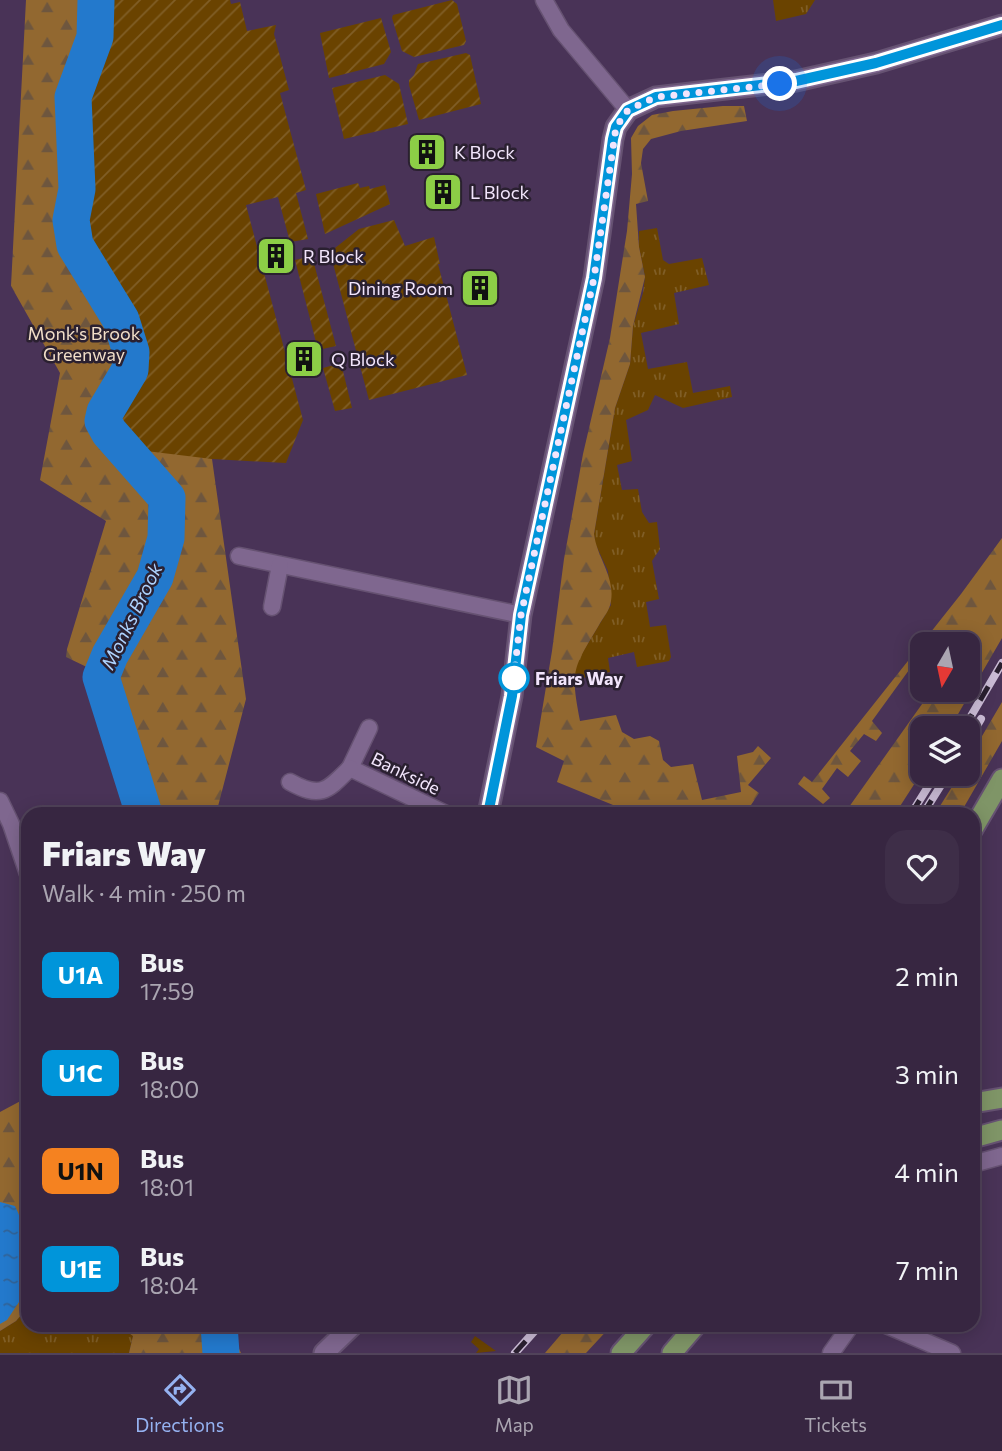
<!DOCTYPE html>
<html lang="en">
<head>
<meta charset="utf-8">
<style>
  body { margin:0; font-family:Commissioner,sans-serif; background:#3e2e48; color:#f1f3f6; height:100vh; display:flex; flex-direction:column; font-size:26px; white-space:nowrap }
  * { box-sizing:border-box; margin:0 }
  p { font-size:23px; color:#aaa5b1 }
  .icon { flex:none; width:38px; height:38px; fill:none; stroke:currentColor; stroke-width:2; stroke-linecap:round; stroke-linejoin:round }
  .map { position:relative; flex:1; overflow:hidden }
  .drawer { position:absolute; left:21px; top:807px; width:959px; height:525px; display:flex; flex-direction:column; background:#372641; border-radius:21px; box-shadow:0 4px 18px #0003,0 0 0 2px #51435a }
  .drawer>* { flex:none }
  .badge { padding:0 14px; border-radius:10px; font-size:24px; line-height:46px }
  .needle { width:46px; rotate:189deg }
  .buttons { position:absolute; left:910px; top:632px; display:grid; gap:14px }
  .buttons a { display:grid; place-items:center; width:70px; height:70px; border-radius:14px; background:#372641; box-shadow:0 4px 18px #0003,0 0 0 2px #51435a; font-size:35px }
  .you { position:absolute; width:35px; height:35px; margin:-18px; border:5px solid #fff; border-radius:50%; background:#1a73e8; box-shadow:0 0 0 10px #1a73e833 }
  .map>.badge { position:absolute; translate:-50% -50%; box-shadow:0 0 0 4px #fff }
  .round { display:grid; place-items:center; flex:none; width:74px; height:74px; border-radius:21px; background:#3e2e48 }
  .headline { display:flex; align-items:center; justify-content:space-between; height:119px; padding:0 21px }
  h1 { font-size:33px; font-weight:800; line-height:52px }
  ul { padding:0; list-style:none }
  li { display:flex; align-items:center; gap:21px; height:98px; padding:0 21px }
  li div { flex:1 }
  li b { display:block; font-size:26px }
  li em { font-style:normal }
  li .badge { min-width:77px; font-weight:700; text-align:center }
  .tabs { display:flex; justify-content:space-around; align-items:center; height:98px; border-top:2px solid #51435a; background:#372641; font-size:19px; color:#aaa5b1 }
  .tabs a { display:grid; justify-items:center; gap:4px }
  .tabs .current { color:#95b2f1 }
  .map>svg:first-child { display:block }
  .grass { fill:url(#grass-tufts) }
  .forest { fill:url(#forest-firs) }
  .park { fill:#6a4300 }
  .garden { fill:url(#garden-furrows) }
  .water { fill:url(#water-ripples) }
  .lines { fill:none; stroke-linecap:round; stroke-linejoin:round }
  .river { stroke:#2379cc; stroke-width:37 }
  .minor-casing { stroke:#665272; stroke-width:19 }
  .tertiary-casing { stroke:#665272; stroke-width:23 }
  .primary-casing { stroke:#665272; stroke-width:23 }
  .minor { stroke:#7f678f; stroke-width:16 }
  .tertiary { stroke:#7f678f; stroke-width:19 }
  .primary { stroke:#7f9567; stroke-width:19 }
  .rail-casing { stroke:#cbbcd6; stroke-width:8 }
  .rail { stroke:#2a2030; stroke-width:5; stroke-dasharray:16; stroke-linecap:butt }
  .line-casing { stroke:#fff; stroke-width:16 }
  .line { stroke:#0095da; stroke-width:10 }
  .walk { stroke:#f2e5fc; stroke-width:7; stroke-dasharray:0 12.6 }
  .stop-dot { fill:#fff; stroke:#0095da; stroke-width:3.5 }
  .labels { text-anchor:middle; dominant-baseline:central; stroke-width:5; stroke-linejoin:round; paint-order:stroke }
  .poi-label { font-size:18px; fill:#f2e5fc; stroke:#2a2030; text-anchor:start }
  .park-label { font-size:18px; fill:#f1dec8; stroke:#2a2030 }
  .stop-label { font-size:18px; font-weight:bold; fill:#f2e5fc; stroke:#2a2030; text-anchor:start }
  .street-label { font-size:18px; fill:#f2e5fc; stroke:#2a2030 }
  .water-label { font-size:19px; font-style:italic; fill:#add2fd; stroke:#2a2030 }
</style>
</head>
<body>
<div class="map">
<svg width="1002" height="1353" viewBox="0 0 1002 1353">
  <defs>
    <pattern id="grass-tufts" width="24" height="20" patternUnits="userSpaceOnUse" patternTransform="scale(1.75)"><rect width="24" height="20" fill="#6a4300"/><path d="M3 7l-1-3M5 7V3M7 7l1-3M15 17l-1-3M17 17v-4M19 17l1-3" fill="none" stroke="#805e26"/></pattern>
    <pattern id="forest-firs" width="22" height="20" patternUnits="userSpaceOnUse" patternTransform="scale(1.75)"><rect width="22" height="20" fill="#926830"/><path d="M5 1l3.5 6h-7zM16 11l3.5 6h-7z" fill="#6e563e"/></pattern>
    <pattern id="garden-furrows" width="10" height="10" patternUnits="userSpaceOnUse" patternTransform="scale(1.75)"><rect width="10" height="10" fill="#6a4300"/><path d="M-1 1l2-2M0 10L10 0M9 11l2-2" fill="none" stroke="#805e26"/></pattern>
    <pattern id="water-ripples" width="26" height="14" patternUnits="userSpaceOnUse" patternTransform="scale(1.75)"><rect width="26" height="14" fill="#2379cc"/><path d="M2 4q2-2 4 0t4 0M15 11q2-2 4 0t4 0" fill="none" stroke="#326499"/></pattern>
  </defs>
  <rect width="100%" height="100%" fill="#493357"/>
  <g class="grass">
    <path d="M773,0H815L806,14L776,21Z"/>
    <path d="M657,228L663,260L669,264L702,258L709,285L674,293L679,324L641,333L648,369L687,362L693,393L730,386L732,397L683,408L655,395L648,410L626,420L632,461L617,465L622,490L638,489L642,512L649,523L657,522L660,549L652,561L659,599L646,602L650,627L666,625L671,657L669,661L637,667L634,652L608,658L610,672L573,680L575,665L611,605L608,571L595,543L594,534L615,408L630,364L633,326L643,293L645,277L639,247V231Z"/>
    <path d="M28,1307V1325H118L133,1336L129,1353H0V1331L16,1321Z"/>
  </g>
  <g class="forest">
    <path d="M26,0H82C82,12 84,26 81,37C76,57 63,78 60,98C57,122 65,158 65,184C65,206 60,225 66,247C71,267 87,291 99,308C108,320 119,327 122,343C128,379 93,399 95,427C106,449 128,461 140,481C146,489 148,501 149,511C157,569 120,621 93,670L66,657L67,649L106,521L40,480L60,373L11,286Z"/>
    <path d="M723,106H744L747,121L681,131L651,139L643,149L641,163L648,201L636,204L639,247L645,277L633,326L630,364L615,408L594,534C597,558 615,576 611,601C610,610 603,618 599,625C573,669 570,669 580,721L616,715L622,732L634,739L650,736L659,741L663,760L671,767L693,764L702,800L741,792L737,756L753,752L758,746L771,758L748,785L759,793L745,814H635L557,782L564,761L536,747L552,651L564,559L583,454L610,338L627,231L632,174L631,138L638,126L652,115L673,111Z"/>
    <path d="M82,217L213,424L212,459L246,699L216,814H158L117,676C120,655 135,637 144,617C159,587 181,532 172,498C168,481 125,436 112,422V414L143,368L144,352L130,314L87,242Z"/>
    <path d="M1002,538V638L950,728H922V772L895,814H844L932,690H968V644H922V678L909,670L872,721L882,733L876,741L864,734L850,751L861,761L848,777L837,768L822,789L830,798L823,804L798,784L804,776L812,782L961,594Z"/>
    <path d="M1002,702V741L960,814H935L960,774H968V760Z"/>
    <path d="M28,1097V1307L16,1321L0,1331V1112Z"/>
    <path d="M118,1325H221L232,1334L241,1353H129L133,1336Z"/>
    <path d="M569,1325H612L586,1353H545Z"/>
  </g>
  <path class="park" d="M475,1336L496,1351L476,1353L479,1349L471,1342Z"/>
  <g class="garden">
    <path d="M107,0H230L231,4L240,2L247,31L276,25L274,34L289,90L280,93L306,190L296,193L308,239L290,242L278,197L246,205L303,420L286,463L212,459L138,450L112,422V414L143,368L144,352L130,314L87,242L82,217L90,190L82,98L98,63L108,22Z"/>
    <path d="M452,0L457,4L466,41L464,45L414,57L402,51L392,18L393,15Z"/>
    <path d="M381,18L391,52L384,64L329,78L320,33Z"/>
    <path d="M466,53L470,55L481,104L419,120L409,85V80L414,75L418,64Z"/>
    <path d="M385,75L399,84L408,124L344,139L332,88Z"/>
    <path d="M358,183L360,188L369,186L370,189L385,185L390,204L325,234L316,194Z"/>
    <path d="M394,220L405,246L434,237L440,264H438L467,375L369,400L330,252L359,229Z"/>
    <path d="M312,256L336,346L318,350L295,260Z"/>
    <path d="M341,363L352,408L335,411L323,368Z"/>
  </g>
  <path class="water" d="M0,1202L15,1206L28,1235L24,1270L19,1302L7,1320L0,1324Z"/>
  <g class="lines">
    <g class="river">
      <path d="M96,0L95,37L73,97L77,189L71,220L75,245L121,320L131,352L130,370L105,412L103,421L109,432L167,498L166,538L155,577L110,655L101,677L144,814"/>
      <path d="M219,1325L221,1353"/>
    </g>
    <g class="minor-casing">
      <g id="minor">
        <path d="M544,0L561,30L628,110"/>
        <path d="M239,556L521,615"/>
        <path d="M272,607L280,565"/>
        <path d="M369,728L350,768L446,814"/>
        <path d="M290,782C321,799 327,791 350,768"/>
        <path d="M0,801L11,824L28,874"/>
        <path d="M973,1164L1002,1156"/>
        <path d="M886,1325L952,1353"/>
        <path d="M831,1353L851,1325"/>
      </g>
    </g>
    <g class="tertiary-casing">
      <g id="tertiary">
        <path d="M488,814L512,696L521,615L594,278L613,139L616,127L628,110L656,97L796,81L876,63L1002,25"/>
        <path d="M324,1353L353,1325"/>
      </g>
    </g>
    <g class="primary-casing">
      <g id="primary">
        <path d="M973,829L1002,779"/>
        <path d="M973,1103L1002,1098"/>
        <path d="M973,1138L1002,1130"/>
        <path d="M621,1353L646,1325"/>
        <path d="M672,1353L696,1325"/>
      </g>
    </g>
    <use href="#minor" class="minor"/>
    <use href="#tertiary" class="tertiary"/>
    <use href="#primary" class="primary"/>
    <g class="rail-casing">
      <g id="rail">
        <path d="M964,728L1002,663"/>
        <path d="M968,741L981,719"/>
        <path d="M911,814L936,774"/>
        <path d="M923,814L948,774"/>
        <path d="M515,1353L540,1325"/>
      </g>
    </g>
    <use href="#rail" class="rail"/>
  </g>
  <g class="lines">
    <g class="line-casing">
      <path id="line" d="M488,814L512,696L521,615L594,278L613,139L616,127L628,110L656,97L796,81L876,63L1002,25"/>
    </g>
    <use href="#line" class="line"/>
    <path class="walk" d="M514,678L513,684L521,615L594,278L616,127L628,110L656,97L780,84"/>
  </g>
  <defs>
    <g id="building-square" transform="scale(2.0125)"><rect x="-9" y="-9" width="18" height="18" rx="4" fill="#8cce46" stroke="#2a2030"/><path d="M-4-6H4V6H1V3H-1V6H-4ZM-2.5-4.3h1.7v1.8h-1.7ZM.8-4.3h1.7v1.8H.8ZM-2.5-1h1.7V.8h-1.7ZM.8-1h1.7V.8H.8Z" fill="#111"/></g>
  </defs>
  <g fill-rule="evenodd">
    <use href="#building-square" x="427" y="152"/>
    <use href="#building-square" x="443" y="192"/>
    <use href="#building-square" x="276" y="256"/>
    <use href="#building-square" x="480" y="288"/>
    <use href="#building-square" x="304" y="359"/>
  </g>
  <circle class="stop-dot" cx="514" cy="678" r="14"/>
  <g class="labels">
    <g class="poi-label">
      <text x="454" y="152">K Block</text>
      <text x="470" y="192">L Block</text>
      <text x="303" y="256">R Block</text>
      <text x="453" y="288" text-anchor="end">Dining Room</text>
      <text x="331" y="359">Q Block</text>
    </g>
    <g class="park-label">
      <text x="84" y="333">Monk's Brook<tspan x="84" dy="21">Greenway</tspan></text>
    </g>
    <g class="stop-label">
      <text x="535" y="678">Friars Way</text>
    </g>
    <g class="street-label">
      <text transform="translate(406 773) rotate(26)">Bankside</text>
    </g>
    <g class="water-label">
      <text transform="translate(131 616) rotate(-64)">Monks Brook</text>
    </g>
  </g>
</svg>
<div class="buttons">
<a><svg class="needle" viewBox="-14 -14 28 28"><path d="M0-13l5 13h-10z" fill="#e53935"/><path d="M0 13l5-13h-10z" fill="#aaa5b1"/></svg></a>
<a><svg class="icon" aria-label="layers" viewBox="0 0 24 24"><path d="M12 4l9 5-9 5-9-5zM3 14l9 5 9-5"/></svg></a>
</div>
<div class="you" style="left:780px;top:84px"></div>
<section class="drawer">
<div class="headline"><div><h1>Friars Way</h1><p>Walk · 4 min · 250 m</p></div><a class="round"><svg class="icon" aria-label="heart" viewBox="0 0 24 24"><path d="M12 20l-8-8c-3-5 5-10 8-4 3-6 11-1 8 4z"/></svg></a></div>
<ul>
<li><span class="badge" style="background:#0095da;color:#fff">U1A</span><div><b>Bus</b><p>17:59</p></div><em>2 min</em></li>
<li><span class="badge" style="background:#0095da;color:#fff">U1C</span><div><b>Bus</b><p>18:00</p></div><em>3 min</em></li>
<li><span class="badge" style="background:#f58220;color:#111">U1N</span><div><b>Bus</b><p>18:01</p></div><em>4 min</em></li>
<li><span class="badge" style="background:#0095da;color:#fff">U1E</span><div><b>Bus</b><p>18:04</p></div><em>7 min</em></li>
</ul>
</section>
</div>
<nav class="tabs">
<a class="current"><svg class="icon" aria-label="directions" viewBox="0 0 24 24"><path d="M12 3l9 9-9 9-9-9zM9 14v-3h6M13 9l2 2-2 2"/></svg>Directions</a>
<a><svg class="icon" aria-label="map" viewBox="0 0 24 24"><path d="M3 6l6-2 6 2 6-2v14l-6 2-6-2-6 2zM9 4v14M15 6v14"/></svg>Map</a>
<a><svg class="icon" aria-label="tickets" viewBox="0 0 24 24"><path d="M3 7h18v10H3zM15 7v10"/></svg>Tickets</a>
</nav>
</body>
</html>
